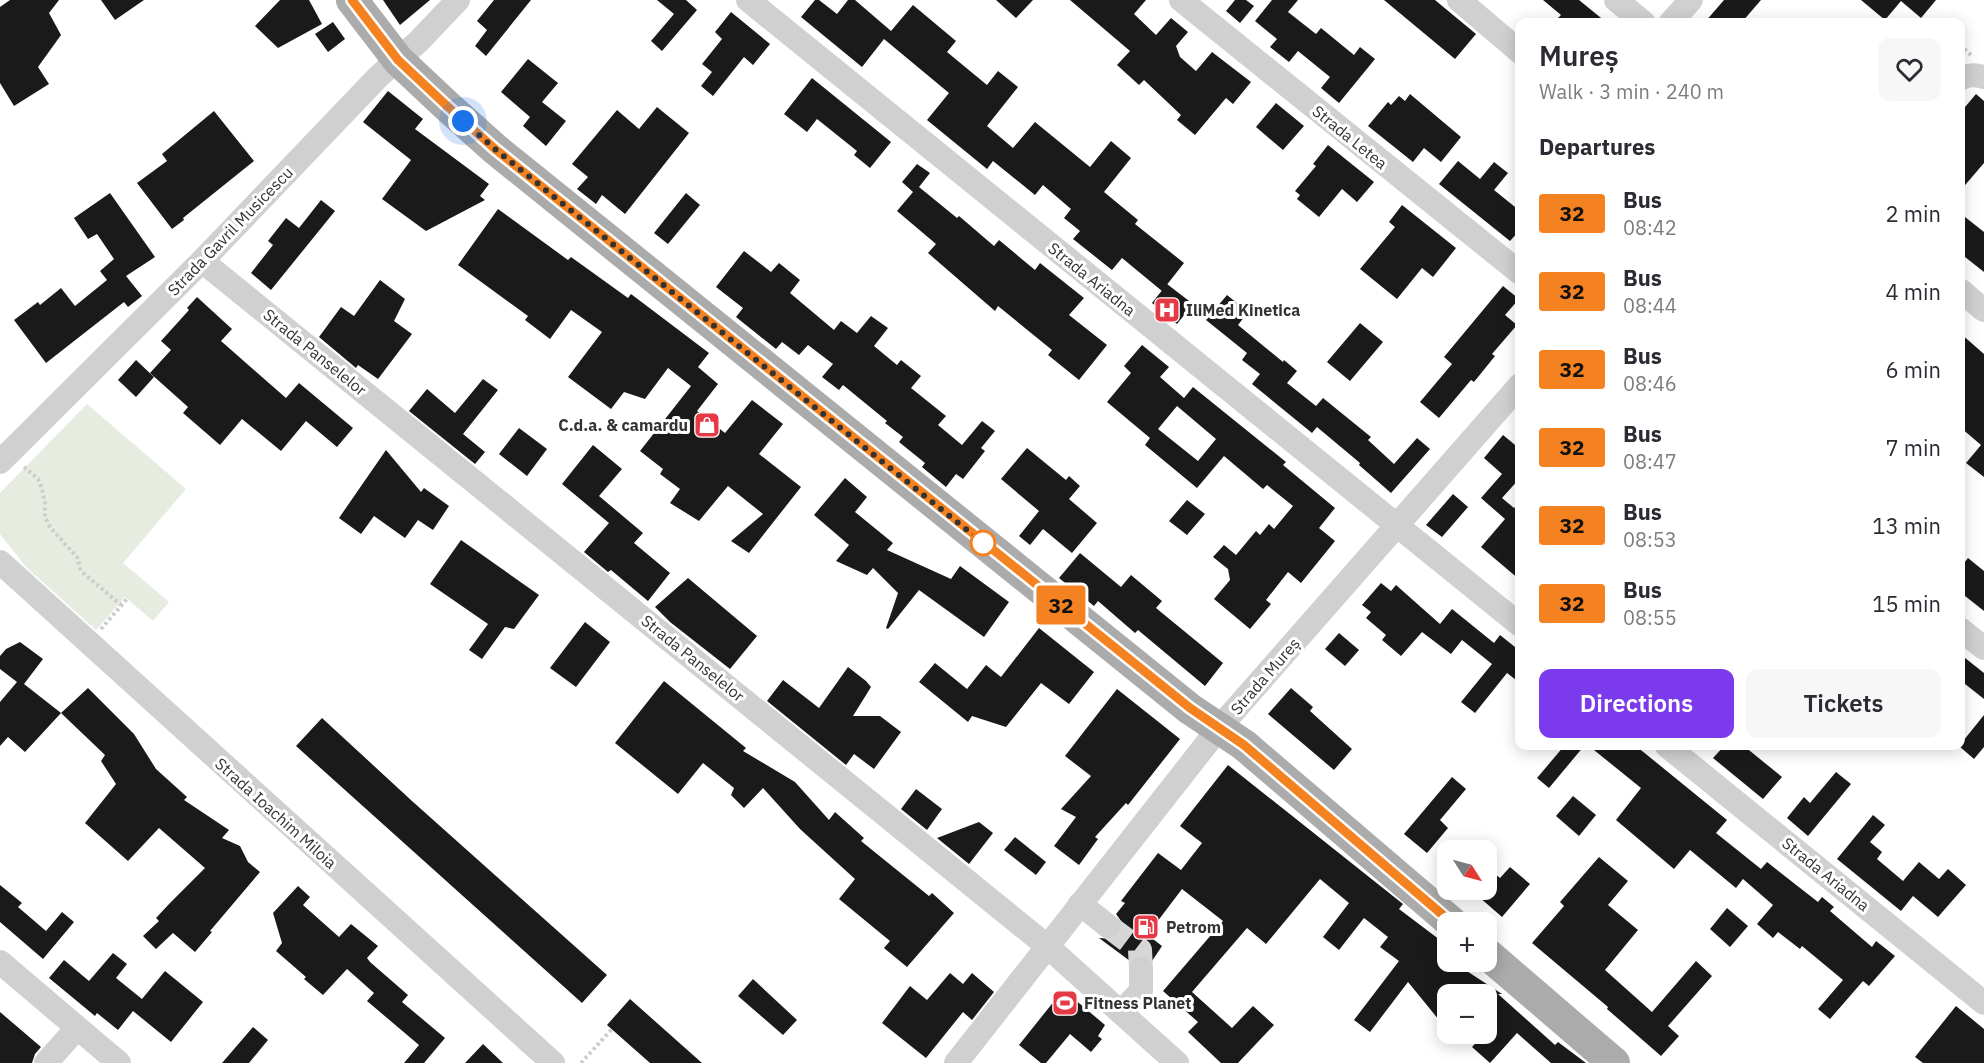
<!DOCTYPE html>
<html lang="en">
<head>
<meta charset="utf-8">
<style>
  body { margin:0; font-family:"IBM Plex Sans",sans-serif; background:#f7f7f7; color:#2b2b33; height:100vh; display:flex; flex-direction:column; font-size:22px; white-space:nowrap }
  * { box-sizing:border-box; margin:0 }
  p { font-size:20px; color:#7c7c81 }
  .icon { flex:none; width:33px; height:33px; fill:none; stroke:currentColor; stroke-width:2; stroke-linecap:round; stroke-linejoin:round }
  .map { position:relative; flex:1; overflow:hidden }
  .drawer { position:absolute; left:1515px; top:18px; width:450px; height:732px; display:flex; flex-direction:column; background:#fff; border-radius:12px; box-shadow:0 3px 15px #0003 }
  .drawer>* { flex:none }
  .badge { padding:0 12px; border-radius:4px; font-size:21px; line-height:39px }
  .needle { width:39px; rotate:126deg }
  .tools { position:absolute; left:1437px; top:840px; display:grid; gap:12px }
  .tools a { display:grid; place-items:center; width:60px; height:60px; border-radius:12px; background:#fff; box-shadow:0 3px 15px #0003; font-size:30px }
  .you { position:absolute; width:30px; height:30px; margin:-15px; border:4px solid #fff; border-radius:50%; background:#1a73e8; box-shadow:0 0 0 9px #1a73e833 }
  .map>.badge { position:absolute; translate:-50% -50%; box-shadow:0 0 0 3px #fff }
  h2 { padding:0 24px; font-size:22px; line-height:54px }
  .round { display:grid; place-items:center; flex:none; width:63px; height:63px; border-radius:12px; background:#f7f7f7 }
  .head { display:flex; align-items:center; justify-content:space-between; height:102px; padding:0 24px }
  h1 { font-size:28px; font-weight:600; line-height:45px }
  .cta { display:flex; gap:12px; margin-top:auto; padding:12px 24px }
  .cta a { flex:1; height:69px; border-radius:12px; background:#7c3aed; color:#fff; font-size:24px; font-weight:600; line-height:69px; text-align:center }
  .cta a+a { background:#f7f7f7; color:#2b2b33 }
  ul { padding:0; list-style:none }
  li { display:flex; align-items:center; gap:18px; height:78px; padding:0 24px }
  li div { flex:1 }
  li b { display:block; font-size:22px }
  li em { font-style:normal }
  li .badge { min-width:66px; font-weight:700; text-align:center }
  .map>svg:first-child { display:block }
  .green { fill:#e6ecdf }
  .building { fill:#1a1a1a; fill-rule:evenodd }
  .lines { fill:none; stroke-linecap:round; stroke-linejoin:round }
  .minor-tunnel { stroke:#d6d6d6; stroke-width:24; stroke-dasharray:24 12; stroke-linecap:butt }
  .path { stroke:#cdcdcd; stroke-width:4; stroke-dasharray:3 3; stroke-linecap:butt }
  .minor { stroke:#d0d0d0; stroke-width:24 }
  .major { stroke:#ababab; stroke-width:32 }
  .line-casing { stroke:#fff; stroke-width:14 }
  .line { stroke:#f58220; stroke-width:9 }
  .walk { stroke:#333; stroke-width:6; stroke-dasharray:0 10.8 }
  .stop-dot { fill:#fff; stroke:#f58220; stroke-width:3 }
  .labels { text-anchor:middle; dominant-baseline:central; stroke-width:6; stroke-linejoin:round; paint-order:stroke }
  .street-label { font-size:16px; fill:#333; stroke:#fff }
  .poi-label { font-size:16px; font-weight:bold; fill:#333; stroke:#fff; text-anchor:start }
</style>
</head>
<body>
<div class="map">
<svg width="1984" height="1063" viewBox="0 0 1984 1063">
  <rect width="100%" height="100%" fill="#fff"/>
  <path class="green" d="M87,404L186,489L123,563L169,602L153,621L125,597L96,630L26,567L0,534V493Z"/>
  <g class="building">
    <path d="M10,0H59L49,13L61,35L38,67L49,84L14,106L0,83V7Z"/>
    <path d="M101,0H144L115,20Z"/>
    <path d="M280,0H309L322,24L278,48L255,26Z"/>
    <path d="M383,0H430L400,25Z"/>
    <path d="M494,0H531L486,56L475,46L487,30L477,21Z"/>
    <path d="M657,0H686L697,10L662,51L651,41L674,14Z"/>
    <path d="M815,0H819L837,14L848,0H855L891,31L913,5L956,41L947,52L987,85L998,71L1018,87L987,126L1013,148L1035,122L1090,167L1111,141L1131,158L1104,192L1138,220L1135,224L1184,263L1162,291L1122,258L1112,270L1073,239L1080,231L1064,218L1071,209L1043,185L1035,195L993,161L987,169L927,120L949,93L884,39L862,67L801,17Z"/>
    <path d="M996,0H1033L1016,18Z"/>
    <path d="M1070,0H1146L1134,14L1156,35L1171,18L1188,32L1176,46L1180,57L1196,71L1212,52L1251,82L1233,104L1226,98L1195,135L1177,120L1181,115L1144,80L1139,85L1117,65L1130,51Z"/>
    <path d="M1235,0H1246L1254,6L1240,23L1226,11Z"/>
    <path d="M1272,0H1298L1288,12L1316,34L1321,28L1354,55L1360,47L1375,59L1339,103L1321,88L1330,77L1298,51L1289,62L1270,47L1277,39L1255,21Z"/>
    <path d="M1384,0H1435L1476,34L1455,59Z"/>
    <path d="M1543,0H1579L1606,22H1554L1561,15Z"/>
    <path d="M1724,0H1761L1742,22H1705Z"/>
    <path d="M1861,0H1936L1921,18L1901,1L1885,20Z"/>
    <path d="M731,12L770,44L753,65L744,57L713,96L701,86L712,72L702,64L722,39L715,32Z"/>
    <path d="M333,22L345,39L328,52L315,34Z"/>
    <path d="M528,59L558,83L542,102L566,121L546,146L523,126L530,117L501,92Z"/>
    <path d="M812,78L891,142L870,168L854,155L857,151L817,119L807,132L784,114Z"/>
    <path d="M388,91L423,119L415,129L489,184L480,196L485,200L426,231L382,199L411,160L363,122Z"/>
    <path d="M1410,94L1461,137L1441,162L1424,148L1413,162L1368,126L1388,102L1391,105L1399,96L1405,101Z"/>
    <path d="M1976,94L1984,101V163L1960,191V113Z"/>
    <path d="M1276,103L1304,126L1283,150L1256,127Z"/>
    <path d="M657,107L689,133L625,214L602,195L596,204L577,189L588,177L572,164L617,110L639,129Z"/>
    <path d="M214,111L254,161L183,218L184,220L172,229L137,183L167,161L162,154Z"/>
    <path d="M1328,145L1374,182L1357,202L1342,189L1319,217L1297,199L1300,195L1295,191L1316,166L1313,164Z"/>
    <path d="M1458,161L1480,179L1494,162L1508,173L1494,190L1520,211V230L1510,241L1439,184Z"/>
    <path d="M917,164L930,173L919,187L957,218L959,216L994,246L999,240L1035,270L1040,263L1084,298L1069,315L1107,345L1079,380L1048,355L1052,350L998,306L995,311L928,253L936,244L897,211L913,192L902,182Z"/>
    <path d="M110,193L155,257L126,276L142,296L128,307L124,302L46,363L14,320L38,302L40,305L61,288L75,306L107,280L100,271L114,259L97,234L88,239L74,218Z"/>
    <path d="M686,193L700,205L668,244L654,233Z"/>
    <path d="M321,200L335,211L271,290L251,273L273,245L268,241L286,218L299,228Z"/>
    <path d="M1402,205L1456,248L1433,277L1422,268L1397,299L1360,269L1395,227L1389,222Z"/>
    <path d="M498,209L568,260L571,257L628,298L631,294L709,353L698,367L718,384L697,411L725,433L752,400L783,424L759,454L801,487L749,553L731,541L763,514L728,486L699,521L670,503L680,489L660,474L663,469L640,451L691,386L668,368L645,399L624,392L611,409L568,377L602,332L571,310L550,339L525,320L528,316L458,265Z"/>
    <path d="M1960,213L1984,232V272L1960,253Z"/>
    <path d="M744,251L771,272L779,263L800,280L790,293L834,330L841,321L857,333L871,316L888,328L874,346L897,365L901,360L921,376L911,388L946,416L938,425L962,445L982,421L995,431L981,448L985,451L963,479L956,474L946,487L922,467L925,463L899,442L903,437L885,423L887,421L843,385L839,390L822,377L833,364L808,345L799,355L782,342L776,349L736,317L743,308L716,287Z"/>
    <path d="M380,280L405,299L394,321L412,334L378,379L358,365L356,368L319,337L341,307L354,316Z"/>
    <path d="M1167,284L1193,304L1177,324L1152,303Z"/>
    <path d="M1503,286L1519,299L1505,315L1517,325L1492,354L1495,356L1474,382L1471,380L1439,418L1420,402L1452,364L1444,357Z"/>
    <path d="M1227,295L1248,312L1238,325L1283,362L1284,360L1297,371L1287,383L1316,406L1323,398L1371,437L1368,440L1394,464L1417,438L1430,449L1391,493L1359,465L1360,463L1317,427L1312,433L1252,384L1260,374L1242,360L1247,353L1206,320Z"/>
    <path d="M197,297L232,329L221,341L286,398L299,383L353,428L337,447L306,421L281,451L242,419L220,445L183,413L188,407L150,373L171,350L161,341L189,310L187,308Z"/>
    <path d="M1360,323L1383,342L1350,381L1327,362Z"/>
    <path d="M1960,333L1984,354V477L1966,463L1981,445L1960,427Z"/>
    <path d="M1142,345L1169,367L1160,377L1184,398L1193,387L1286,462L1283,465L1335,508L1319,528L1335,541L1301,583L1288,572L1266,600L1271,604L1250,629L1214,599L1230,580L1228,569L1213,557L1224,545L1236,555L1256,531L1260,535L1269,524L1274,529L1293,506L1267,485L1263,489L1224,456L1197,488L1145,445L1150,438L1107,402L1131,373L1124,366ZM1182,400L1177,406L1216,439L1198,461L1158,429Z"/>
    <path d="M136,360L154,377L136,397L118,380Z"/>
    <path d="M483,379L498,390L463,434L485,452L475,464L409,411L427,389L455,413Z"/>
    <path d="M519,428L547,449L527,476L499,454Z"/>
    <path d="M1503,435L1520,449V478L1502,498L1514,508L1520,502V580L1481,547L1505,519L1481,498L1502,474L1484,458Z"/>
    <path d="M593,445L622,469L599,496L643,533L634,543L670,573L648,601L611,570L608,572L584,552L609,523L562,484Z"/>
    <path d="M1027,448L1066,480L1069,476L1080,486L1069,499L1097,523L1072,553L1043,529L1030,545L1019,536L1039,511L1001,479Z"/>
    <path d="M386,450L421,492L424,488L449,506L433,530L418,520L405,538L374,516L361,534L339,518Z"/>
    <path d="M845,478L867,497L855,512L893,543L887,550L951,579L960,566L1009,602L984,637L919,590L888,629L886,628L898,593L873,568L867,575L836,561L849,545L814,515Z"/>
    <path d="M1453,494L1468,507L1442,537L1426,525Z"/>
    <path d="M1187,500L1205,514L1187,535L1169,521Z"/>
    <path d="M461,540L539,595L514,629L505,627L482,659L469,650L488,624L430,584Z"/>
    <path d="M1080,553L1121,587L1131,575L1162,601L1156,608L1223,663L1205,686L1138,630L1135,633L1098,601L1094,606L1059,578Z"/>
    <path d="M1968,558L1984,571V611L1960,592V568Z"/>
    <path d="M688,578L757,636L730,669L670,622L655,607Z"/>
    <path d="M1381,583L1391,591L1396,585L1440,624L1452,609L1494,643L1500,635L1520,651V683L1507,673L1475,713L1461,702L1492,664L1462,640L1451,654L1422,632L1401,656L1382,640L1386,635L1366,618L1371,612L1362,605Z"/>
    <path d="M585,622L610,642L576,687L550,668Z"/>
    <path d="M1039,628L1094,672L1069,704L1041,683L1006,727L972,716L968,722L919,682L935,663L967,689L986,665L1001,677Z"/>
    <path d="M1339,633L1359,650L1345,666L1325,649Z"/>
    <path d="M20,642L43,659L24,684L61,713L25,752L8,737L0,746V702L17,682L0,669V656L6,649Z"/>
    <path d="M1960,654L1984,673V699L1960,680Z"/>
    <path d="M848,667L866,681L871,687L853,716H880L901,732L874,769L854,754L846,765L767,701L783,680L819,708Z"/>
    <path d="M664,681L746,748L743,751L795,782L829,820L835,812L864,838L861,841L929,896L932,893L954,913L907,967L884,948L890,941L839,899L855,879L800,829L763,788L744,808L731,795L734,788L703,763L678,794L615,743Z"/>
    <path d="M88,688L134,734L156,769L187,797L184,800L229,830L222,838L240,846L248,862L260,872L210,931L212,932L195,952L173,933L156,949L143,936L159,921L156,918L170,903L205,868L159,828L128,861L85,823L116,784L101,761L105,755L61,713Z"/>
    <path d="M1291,688L1313,707L1310,711L1352,749L1334,770L1268,714Z"/>
    <path d="M1117,689L1180,739L1128,805L1126,803L1095,837L1098,839L1079,865L1054,846L1076,817L1061,809L1091,776L1065,756Z"/>
    <path d="M1984,715V747L1974,759L1959,746Z"/>
    <path d="M322,718L412,801L607,975L582,1003L296,746Z"/>
    <path d="M1564,746H1584L1549,788L1537,778Z"/>
    <path d="M1589,746H1636L1727,820L1716,833L1761,869L1767,862L1818,902L1822,897L1834,907L1830,911L1872,947L1876,941L1895,956L1869,986L1863,981L1830,1019L1818,1009L1843,980L1802,946L1800,949L1778,932L1773,938L1757,924L1773,905L1743,879L1736,888L1690,850L1674,869L1616,820L1641,788Z"/>
    <path d="M1724,746H1744L1782,777L1763,799L1713,758Z"/>
    <path d="M1228,765L1403,904L1399,909L1448,946V962H1453L1502,994H1498L1555,1045L1558,1042L1586,1063H1551L1517,1033L1490,1063L1472,1047L1484,1034H1486V994H1448V1031L1408,982L1370,1032L1354,1020L1399,961L1380,947L1388,937L1364,918L1339,950L1323,937L1349,903L1320,879L1266,944L1247,928L1192,992L1232,1028L1253,1006L1274,1025L1238,1063H1221L1188,1032L1198,1022L1163,991L1223,921L1182,889L1154,926L1159,930L1153,939L1162,946L1152,961L1148,956L1140,955L1134,956L1130,961L1099,938L1113,939L1120,934L1122,927L1121,921L1116,914L1125,903L1121,901L1158,853L1181,870L1202,843L1180,826Z"/>
    <path d="M1836,772L1851,784L1808,836L1787,818L1804,797L1810,803Z"/>
    <path d="M1452,777L1466,789L1440,820L1448,828L1427,853L1404,834Z"/>
    <path d="M916,789L942,809L927,830L901,809Z"/>
    <path d="M1573,796L1596,815L1579,836L1556,816Z"/>
    <path d="M1873,815L1885,825L1870,842L1882,852L1877,859L1903,881L1919,862L1939,879L1948,869L1966,885L1938,917L1913,896L1901,911L1837,859Z"/>
    <path d="M979,822L993,833L969,864L937,838Z"/>
    <path d="M1015,837L1046,862L1036,875L1004,850Z"/>
    <path d="M1599,857L1628,881L1608,905L1638,930L1605,970L1652,1012L1696,961L1712,976L1668,1026L1679,1036L1661,1056L1607,1009L1608,1007L1532,943L1564,906L1560,902Z"/>
    <path d="M1486,867L1500,878L1510,867L1530,884L1502,917L1471,890H1486Z"/>
    <path d="M0,885L22,903L18,907L46,931L62,912L74,922L43,959L0,922Z"/>
    <path d="M298,886L310,897L303,905L339,937L351,924L378,946L367,958L370,962L408,995L402,1002L445,1038L424,1063H404L419,1045L367,1001L374,993L347,969L323,995L304,979L306,977L276,951L282,943L273,913Z"/>
    <path d="M1727,908L1748,926L1730,947L1710,929Z"/>
    <path d="M113,953L127,964L116,978L142,999L165,971L203,1002L171,1042L133,1011L118,1030L97,1013L95,1016L49,978L64,960L89,981Z"/>
    <path d="M950,973L963,984L972,973L994,992L972,1020L963,1012L926,1058L882,1023L910,986L927,1000Z"/>
    <path d="M753,979L797,1020L783,1035L738,996Z"/>
    <path d="M1073,998L1105,1025L1098,1036L1102,1039L1091,1052L1070,1034L1046,1063H1041L1019,1045L1055,1000Z"/>
    <path d="M630,999L702,1063H650L607,1025Z"/>
    <path d="M1956,1006L1984,1029V1063H1923L1915,1057Z"/>
    <path d="M0,1012L41,1047L35,1054L32,1063H0Z"/>
    <path d="M253,1027L268,1040L249,1063H222Z"/>
    <path d="M483,1044L503,1063H465Z"/>
  </g>
  <g class="lines">
    <path class="minor-tunnel" d="M1108,926L1140,950L1141,969"/>
    <g class="path">
      <path d="M1960,45L1971,55"/>
      <path d="M24,467L38,479L42,489L45,503V517L50,527L77,557L81,571L121,605"/>
      <path d="M101,629L127,599"/>
      <path d="M581,1063L612,1029"/>
    </g>
    <g class="minor">
      <path d="M748,0L1520,625"/>
      <path d="M1181,0L1520,273"/>
      <path d="M1459,0L1520,52"/>
      <path d="M1616,0L1643,22"/>
      <path d="M1671,22L1691,0"/>
      <path d="M1960,79C1968,74 1975,75 1984,77"/>
      <path d="M202,261L1047,946L1177,1063"/>
      <path d="M1960,290L1984,310"/>
      <path d="M0,462L202,261L379,76L418,42L458,0"/>
      <path d="M0,562L553,1063"/>
      <path d="M1960,629L1984,648"/>
      <path d="M1667,746L1984,1003"/>
      <path d="M1080,904L1108,926"/>
      <path d="M0,962L119,1063"/>
      <path d="M1121,1012L1141,991V969"/>
      <path d="M46,1063L77,1028"/>
      <path d="M956,1063L1219,728L1520,385"/>
    </g>
    <g class="major">
      <path d="M352,0L398,60L447,106L495,149L1190,709L1244,745L1451,922"/>
      <path d="M1486,953L1614,1063"/>
    </g>
  </g>
  <g class="lines">
    <g class="line-casing">
      <path id="line" d="M352,0L398,60L447,106L495,149L1190,708L1244,745L1451,922"/>
    </g>
    <use href="#line" class="line"/>
    <path class="walk" d="M463,121L495,149L983,543"/>
  </g>
  <defs>
    <g id="hospital-square" transform="scale(1.35)"><rect x="-9" y="-9" width="18" height="18" rx="4" fill="#e63946" stroke="#fff"/><path d="M-5-5h3v3.5h4V-5h3V5h-3V1.5h-4V5h-3Z" fill="#fff"/></g>
    <g id="shop-square" transform="scale(1.35)"><rect x="-9" y="-9" width="18" height="18" rx="4" fill="#e63946" stroke="#fff"/><path d="M-5-2.5h2.3a2.7 3.5 0 0 1 5.4 0H5L5.5 6h-11ZM-1.5-2.5h3a1.5 2.3 0 0 0-3 0Z" fill="#fff"/></g>
    <g id="fuel-square" transform="scale(1.35)"><rect x="-9" y="-9" width="18" height="18" rx="4" fill="#e63946" stroke="#fff"/><path d="M-5.5-6h7V0h2V4h1.3V-2.5L3-4.5l.8-.8L6-3V5H2.5V1h-1V6h-7ZM-4.2-4.7v3.2H.2V-4.7Z" fill="#fff"/></g>
    <g id="stadium-square" transform="scale(1.35)"><rect x="-9" y="-9" width="18" height="18" rx="4" fill="#e63946" stroke="#fff"/><path d="M0-5a6.5 5 0 1 0 0 10a6.5 5 0 1 0 0-10ZM-3.5-1.8h7v3.6h-7Z" fill="#fff"/></g>
  </defs>
  <g fill-rule="evenodd">
    <use href="#hospital-square" x="1167" y="310"/>
    <use href="#shop-square" x="707" y="425"/>
    <use href="#fuel-square" x="1146" y="927"/>
    <use href="#stadium-square" x="1065" y="1003"/>
  </g>
  <circle class="stop-dot" cx="983" cy="543" r="12"/>
  <g class="labels">
    <g class="street-label">
      <text transform="translate(1350 137) rotate(39)">Strada Letea</text>
      <text transform="translate(230 231) rotate(-46)">Strada Gavril Musicescu</text>
      <text transform="translate(1092 279) rotate(39)">Strada Ariadna</text>
      <text transform="translate(315 352) rotate(39)">Strada Panselelor</text>
      <text transform="translate(693 658) rotate(39)">Strada Panselelor</text>
      <text transform="translate(1265 676) rotate(-49)">Strada Mureș</text>
      <text transform="translate(276 813) rotate(42)">Strada Ioachim Miloia</text>
      <text transform="translate(1826 874) rotate(39)">Strada Ariadna</text>
    </g>
    <g class="poi-label">
      <text x="1186" y="310">IliMed Kinetica</text>
      <text x="688" y="425" text-anchor="end">C.d.a. &amp; camardu</text>
      <text x="1166" y="927">Petrom</text>
      <text x="1084" y="1003">Fitness Planet</text>
    </g>
  </g>
</svg>
<div class="tools">
<a><svg class="needle" viewBox="-14 -14 28 28"><path d="M0-13l5 13h-10z" fill="#e53935"/><path d="M0 13l5-13h-10z" fill="#7c7c81"/></svg></a>
<a>+</a>
<a>−</a>
</div>
<div class="you" style="left:463px;top:121px"></div>
<b class="badge" style="left:1061px;top:605px;background:#f58220;color:#111">32</b>
<section class="drawer">
<div class="head"><div><h1>Mureș</h1><p>Walk · 3 min · 240 m</p></div><a class="round"><svg class="icon" aria-label="heart" viewBox="0 0 24 24"><path d="M12 20l-8-8c-3-5 5-10 8-4 3-6 11-1 8 4z"/></svg></a></div>
<h2>Departures</h2>
<ul>
<li><span class="badge" style="background:#f58220;color:#111">32</span><div><b>Bus</b><p>08:42</p></div><em>2 min</em></li>
<li><span class="badge" style="background:#f58220;color:#111">32</span><div><b>Bus</b><p>08:44</p></div><em>4 min</em></li>
<li><span class="badge" style="background:#f58220;color:#111">32</span><div><b>Bus</b><p>08:46</p></div><em>6 min</em></li>
<li><span class="badge" style="background:#f58220;color:#111">32</span><div><b>Bus</b><p>08:47</p></div><em>7 min</em></li>
<li><span class="badge" style="background:#f58220;color:#111">32</span><div><b>Bus</b><p>08:53</p></div><em>13 min</em></li>
<li><span class="badge" style="background:#f58220;color:#111">32</span><div><b>Bus</b><p>08:55</p></div><em>15 min</em></li>
</ul>
<div class="cta"><a>Directions</a><a>Tickets</a></div>
</section>
</div>
</body>
</html>
